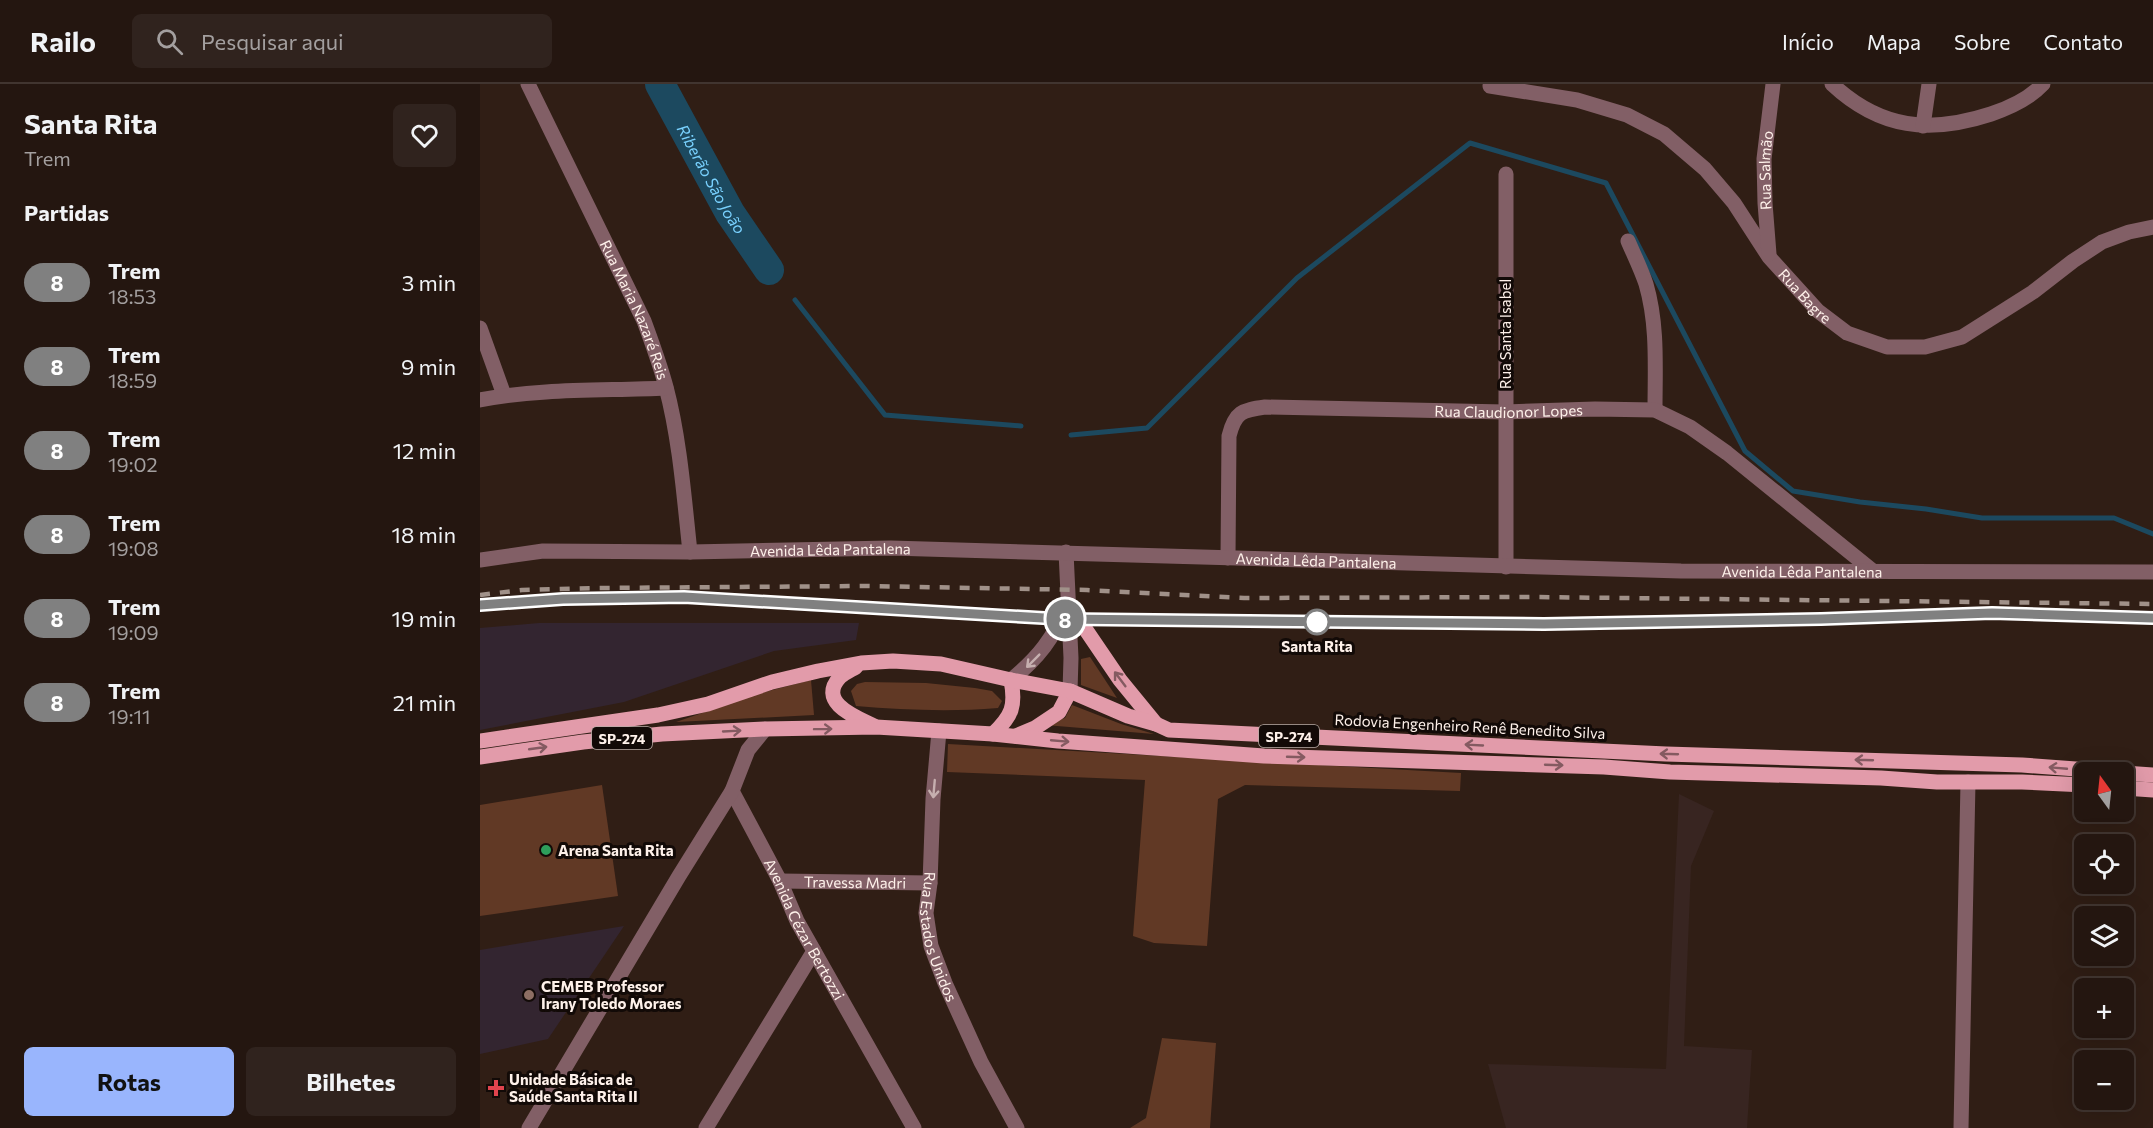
<!DOCTYPE html>
<html lang="pt">
<head>
<meta charset="utf-8">
<style>
  body { margin:0; font-family:Commissioner,sans-serif; background:#30231e; color:#f1f3f6; height:100vh; display:flex; flex-direction:column; font-size:22px; white-space:nowrap }
  * { box-sizing:border-box; margin:0 }
  p { font-size:20px; color:#a39f9f }
  .icon { flex:none; width:33px; height:33px; fill:none; stroke:currentColor; stroke-width:2; stroke-linecap:round; stroke-linejoin:round }
  .map { position:relative; flex:1; overflow:hidden }
  .sheet { display:flex; flex-direction:column; background:#241610; width:480px }
  .sheet>* { flex:none }
  .badge { padding:0 12px; border-radius:20px; font-size:21px; line-height:39px }
  .needle { width:39px; rotate:345deg }
  .controls { position:absolute; left:1594px; top:678px; display:grid; gap:12px }
  .controls a { display:grid; place-items:center; width:60px; height:60px; border-radius:9px; background:#241610; box-shadow:0 6px 24px #0002,0 0 0 2px #413530; font-size:30px }
  .map>.badge { position:absolute; translate:-50% -50%; box-shadow:0 0 0 3px #fff }
  h2 { padding:0 24px; font-size:22px; line-height:54px }
  .round { display:grid; place-items:center; flex:none; width:63px; height:63px; border-radius:9px; background:#30231e }
  .overview { display:flex; align-items:center; justify-content:space-between; height:102px; padding:0 24px }
  h1 { font-size:28px; font-weight:700; line-height:45px }
  .primary-button { display:flex; gap:12px; margin-top:auto; padding:12px 24px }
  .primary-button a { flex:1; height:69px; border-radius:9px; background:#99b5fd; color:#111; font-size:24px; font-weight:700; line-height:69px; text-align:center }
  .primary-button a+a { background:#30231e; color:#f1f3f6 }
  ul { padding:0; list-style:none }
  li { display:flex; align-items:center; gap:18px; height:84px; padding:0 24px }
  li div { flex:1 }
  li b { display:block; font-size:22px }
  li em { font-style:normal }
  li .badge { min-width:66px; font-weight:700; text-align:center }
  header { display:flex; align-items:center; gap:36px; box-sizing:border-box; height:84px; padding:0 30px; background:#241610; border-bottom:2px solid #413530 }
  header strong { font-size:28px }
  nav { display:flex; gap:33px; margin-inline-start:auto; font-size:21px }
  .search { width:420px; height:54px; background:#30231e; display:flex; align-items:center; gap:15px; box-sizing:border-box; padding:0 21px; border-radius:9px; color:#a39f9f; font-size:22px }
  main { display:flex; flex:1; min-height:0 }
  .map>svg:first-child { display:block }
  .industrial { fill:#382521 }
  .education { fill:#332530 }
  .green { fill:#613925 }
  .lines { fill:none; stroke-linecap:round; stroke-linejoin:round }
  .stream { stroke:#1c495f; stroke-width:5 }
  .river { stroke:#1c495f; stroke-width:30 }
  .minor { stroke:#825f66; stroke-width:15 }
  .major { stroke:#e29baa; stroke-width:15 }
  .rail { stroke:#a09189; stroke-width:4.5; stroke-dasharray:10 10; stroke-linecap:butt }
  .oneway { stroke:#c6afaf }
  .oneway2 { stroke:#845a61 }
  .line-casing { stroke:#fff; stroke-width:14 }
  .line { stroke:#808080; stroke-width:9 }
  .stop-dot { fill:#fff; stroke:#808080; stroke-width:3 }
  .leisure-dot { fill:#2e9e5b; stroke:#120a07; stroke-width:2 }
  .education-dot { fill:#8d6e63; stroke:#120a07; stroke-width:2 }
  .health-dot { fill:#e0444e; stroke:#120a07; stroke-width:2 }
  .labels { text-anchor:middle; dominant-baseline:central; stroke-width:6; stroke-linejoin:round; paint-order:stroke }
  .shield { fill:#120a07; stroke:#b7aca6; stroke-width:1.5 }
  .shield-label { font-size:14px; font-weight:bold; fill:#fef1ea }
  .street-label { font-size:15px; fill:#fef1ea; stroke:#120a07 }
  .stop-label { font-size:15px; font-weight:bold; fill:#fef1ea; stroke:#120a07 }
  .poi-label { font-size:15px; font-weight:bold; fill:#fef1ea; stroke:#120a07; text-anchor:start }
  .water-label { font-size:16px; font-style:italic; fill:#79d1fe; stroke:#120a07 }
</style>
</head>
<body>
<header>
<strong>Railo</strong>
<div class="search"><svg class="icon" aria-label="search" viewBox="0 0 24 24"><circle cx="10" cy="10" r="6"/><path d="M15 15l6 6"/></svg>Pesquisar aqui</div>
<nav><a>Início</a><a>Mapa</a><a>Sobre</a><a>Contato</a></nav>
</header>
<main>
<section class="sheet">
<div class="overview"><div><h1>Santa Rita</h1><p>Trem</p></div><a class="round"><svg class="icon" aria-label="heart" viewBox="0 0 24 24"><path d="M12 20l-8-8c-3-5 5-10 8-4 3-6 11-1 8 4z"/></svg></a></div>
<h2>Partidas</h2>
<ul>
<li><span class="badge" style="background:#808080;color:#fff">8</span><div><b>Trem</b><p>18:53</p></div><em>3 min</em></li>
<li><span class="badge" style="background:#808080;color:#fff">8</span><div><b>Trem</b><p>18:59</p></div><em>9 min</em></li>
<li><span class="badge" style="background:#808080;color:#fff">8</span><div><b>Trem</b><p>19:02</p></div><em>12 min</em></li>
<li><span class="badge" style="background:#808080;color:#fff">8</span><div><b>Trem</b><p>19:08</p></div><em>18 min</em></li>
<li><span class="badge" style="background:#808080;color:#fff">8</span><div><b>Trem</b><p>19:09</p></div><em>19 min</em></li>
<li><span class="badge" style="background:#808080;color:#fff">8</span><div><b>Trem</b><p>19:11</p></div><em>21 min</em></li>
</ul>
<div class="primary-button"><a>Rotas</a><a>Bilhetes</a></div>
</section>
<div class="map">
<svg width="1673" height="1044" viewBox="0 0 1673 1044">
  <rect width="100%" height="100%" fill="#301e15"/>
  <path class="industrial" d="M1199,710L1234,727L1211,782L1204,962L1272,966L1267,1044H1026L1008,980L1186,985Z"/>
  <g class="education">
    <path d="M59,539H379L376,556L294,567L144,618L0,646V544Z"/>
    <path d="M144,842L68,955L0,970V866Z"/>
  </g>
  <g class="green">
    <path d="M610,573L637,614L601,601V575Z"/>
    <path d="M331,596L334,631L196,638L277,610Z"/>
    <path d="M385,598L446,599L495,604L512,607L522,617L518,624C471,628 423,626 376,622L371,607L377,600Z"/>
    <path d="M592,621L641,640L674,650L565,641L585,634Z"/>
    <path d="M468,660L981,689L980,707L765,701L738,715L727,862L674,859L653,852L665,696L467,688Z"/>
    <path d="M122,701L138,812L0,832V721Z"/>
    <path d="M682,954L736,959L730,1044H650L666,1034Z"/>
  </g>
  <g class="lines">
    <g class="stream">
      <path d="M315,216L405,331L541,342"/>
      <path d="M591,351L667,344L817,194L990,59L1126,99L1265,367L1313,407L1380,418L1446,425L1502,434H1634L1673,450"/>
    </g>
    <path class="river" id="s1" d="M180,0L250,129L289,186"/>
    <g class="minor">
      <path id="s2" d="M48,0L164,237C172,259 180,280 186,303C200,356 204,413 210,468"/>
      <path d="M1352,0C1400,45 1450,50 1511,30C1529,24 1550,14 1563,0"/>
      <path id="s3" d="M1010,2L1097,16L1147,31L1184,50L1225,85L1254,119L1289,173L1338,227L1367,249L1407,263H1445L1482,253L1553,208L1593,177L1622,158L1649,148L1673,143"/>
      <path d="M1443,42L1449,0"/>
      <path d="M1026,90V483"/>
      <path d="M1148,157C1154,171 1161,185 1166,200C1178,241 1175,284 1175,326"/>
      <path id="s4" d="M1289,170L1285,119L1284,75L1293,0"/>
      <path d="M0,244L24,311"/>
      <path d="M0,316C61,304 124,307 186,304"/>
      <path d="M586,468L591,574L590,607"/>
      <path id="s5" d="M748,474L749,352C755,328 762,326 785,323L1025,328L1115,325L1175,326L1210,343L1247,369L1393,487"/>
      <path id="s6" d="M0,476L63,467L210,468L411,464L1201,487L1673,488"/>
      <path d="M531,596C558,574 574,554 587,521"/>
      <path id="s7" d="M459,647L453,715L450,799L446,829L451,862L465,899L501,978L537,1044"/>
      <path id="s8" d="M252,707L300,797L317,837L434,1044"/>
      <path id="s9" d="M300,797L450,799"/>
      <path d="M49,1044L199,792L252,707L268,666L285,645"/>
      <path d="M226,1044L334,867"/>
      <path d="M1481,1044L1488,698"/>
    </g>
    <g class="major">
      <path d="M589,521L640,596L676,640"/>
      <path d="M376,583C371,586 364,589 360,593C336,619 378,634 394,642"/>
      <path d="M513,650C532,632 536,622 531,596"/>
      <path d="M536,652L555,644L579,628L590,607"/>
      <path d="M0,657L178,631L228,620L292,598L338,587L381,579L413,577L461,580L531,596L590,607L648,632L676,640L689,646L1186,670L1542,681L1637,688"/>
      <path d="M0,673L103,658L182,650L285,645L396,643L513,650L578,657L784,672L1124,683L1190,688L1401,694L1457,698H1542L1605,701"/>
      <path d="M1644,689L1673,691"/>
      <path d="M1644,704L1673,706"/>
    </g>
    <g class="rail">
      <path d="M0,511L42,506L119,504L386,502L607,506L764,514L1052,513L1673,520"/>
      <path d="M0,521L83,515L204,513L581,535L1086,540L1512,529L1673,534"/>
    </g>
  </g>
  <defs><path id="oneway-shaft" d="M-6 0H5M1.5-3L5.5 0L1.5 3" fill="none" stroke-width="1.6" stroke-linecap="round" stroke-linejoin="round" transform="scale(1.5)"/></defs>
  <g class="oneway">
    <use href="#oneway-shaft" transform="translate(553 577) rotate(135)"/>
    <use href="#oneway-shaft" transform="translate(454 705) rotate(95)"/>
  </g>
  <g class="oneway2">
    <use href="#oneway-shaft" transform="translate(640 595) rotate(-127)"/>
    <use href="#oneway-shaft" transform="translate(343 645) rotate(-1)"/>
    <use href="#oneway-shaft" transform="translate(252 647) rotate(-3)"/>
    <use href="#oneway-shaft" transform="translate(580 657) rotate(5)"/>
    <use href="#oneway-shaft" transform="translate(994 661) rotate(-177)"/>
    <use href="#oneway-shaft" transform="translate(58 664) rotate(-8)"/>
    <use href="#oneway-shaft" transform="translate(1189 670) rotate(-178)"/>
    <use href="#oneway-shaft" transform="translate(816 673) rotate(2)"/>
    <use href="#oneway-shaft" transform="translate(1384 676) rotate(-178)"/>
    <use href="#oneway-shaft" transform="translate(1074 681) rotate(2)"/>
    <use href="#oneway-shaft" transform="translate(1578 684) rotate(-175)"/>
  </g>
  <g class="lines">
    <g class="line-casing">
      <path id="line" d="M0,521L83,515L204,513L581,535L1064,540L1341,535L1512,529L1673,534"/>
    </g>
    <use href="#line" class="line"/>
  </g>
  <circle class="stop-dot" cx="837" cy="538" r="12"/>
  <circle class="leisure-dot" cx="66" cy="766" r="6"/>
  <circle class="education-dot" cx="49" cy="911" r="6"/>
  <path class="health-dot" d="M13 995h6v6h6v6h-6v6h-6v-6h-6v-6h6z"/>
  <g class="labels">
    <g class="shield">
      <rect x="779" y="641" width="60" height="22" rx="4.5"/>
      <rect x="112" y="643" width="60" height="22" rx="4.5"/>
    </g>
    <g class="shield-label">
      <text x="809" y="652">SP-274</text>
      <text x="142" y="654">SP-274</text>
    </g>
    <g class="street-label">
      <text stroke="none"><textPath href="#s4" startOffset="84">Rua Salmão</textPath></text>
      <text stroke="none"><textPath href="#s3" startOffset="398">Rua Bagre</textPath></text>
      <text stroke="none"><textPath href="#s2" startOffset="250">Rua Maria Nazaré Reis</textPath></text>
      <text transform="translate(1025 250) rotate(-90)">Rua Santa Isabel</text>
      <text stroke="none"><textPath href="#s5" startOffset="417">Rua Claudionor Lopes</textPath></text>
      <text stroke="none"><textPath href="#s6" startOffset="351">Avenida Lêda Pantalena</textPath></text>
      <text stroke="none"><textPath href="#s6" startOffset="837">Avenida Lêda Pantalena</textPath></text>
      <text stroke="none"><textPath href="#s6" startOffset="1323">Avenida Lêda Pantalena</textPath></text>
      <text transform="translate(990 642) rotate(3)">Rodovia Engenheiro Renê Benedito Silva</text>
      <text stroke="none"><textPath href="#s9" startOffset="75">Travessa Madri</textPath></text>
      <text stroke="none"><textPath href="#s8" startOffset="156">Avenida Cézar Bertozzi</textPath></text>
      <text stroke="none"><textPath href="#s7" startOffset="208">Rua Estados Unidos</textPath></text>
    </g>
    <g class="stop-label">
      <text x="837" y="562">Santa Rita</text>
    </g>
    <g class="poi-label">
      <text x="78" y="766">Arena Santa Rita</text>
      <text x="61" y="902">CEMEB Professor<tspan x="61" dy="17">Irany Toledo Moraes</tspan></text>
      <text x="29" y="995">Unidade Básica de<tspan x="29" dy="17">Saúde Santa Rita II</tspan></text>
    </g>
    <g class="water-label">
      <text stroke="none"><textPath href="#s1" startOffset="108">Riberão São João</textPath></text>
    </g>
  </g>
</svg>
<div class="controls">
<a><svg class="needle" viewBox="-14 -14 28 28"><path d="M0-13l5 13h-10z" fill="#e53935"/><path d="M0 13l5-13h-10z" fill="#a39f9f"/></svg></a>
<a><svg class="icon" aria-label="locate" viewBox="0 0 24 24"><circle cx="12" cy="12" r="6"/><path d="M12 2v4M12 18v4M2 12h4M18 12h4"/></svg></a>
<a><svg class="icon" aria-label="layers" viewBox="0 0 24 24"><path d="M12 4l9 5-9 5-9-5zM3 14l9 5 9-5"/></svg></a>
<a>+</a>
<a>−</a>
</div>
<b class="badge" style="left:585px;top:535px;background:#808080;color:#fff">8</b>
</div>
</main>
</body>
</html>
